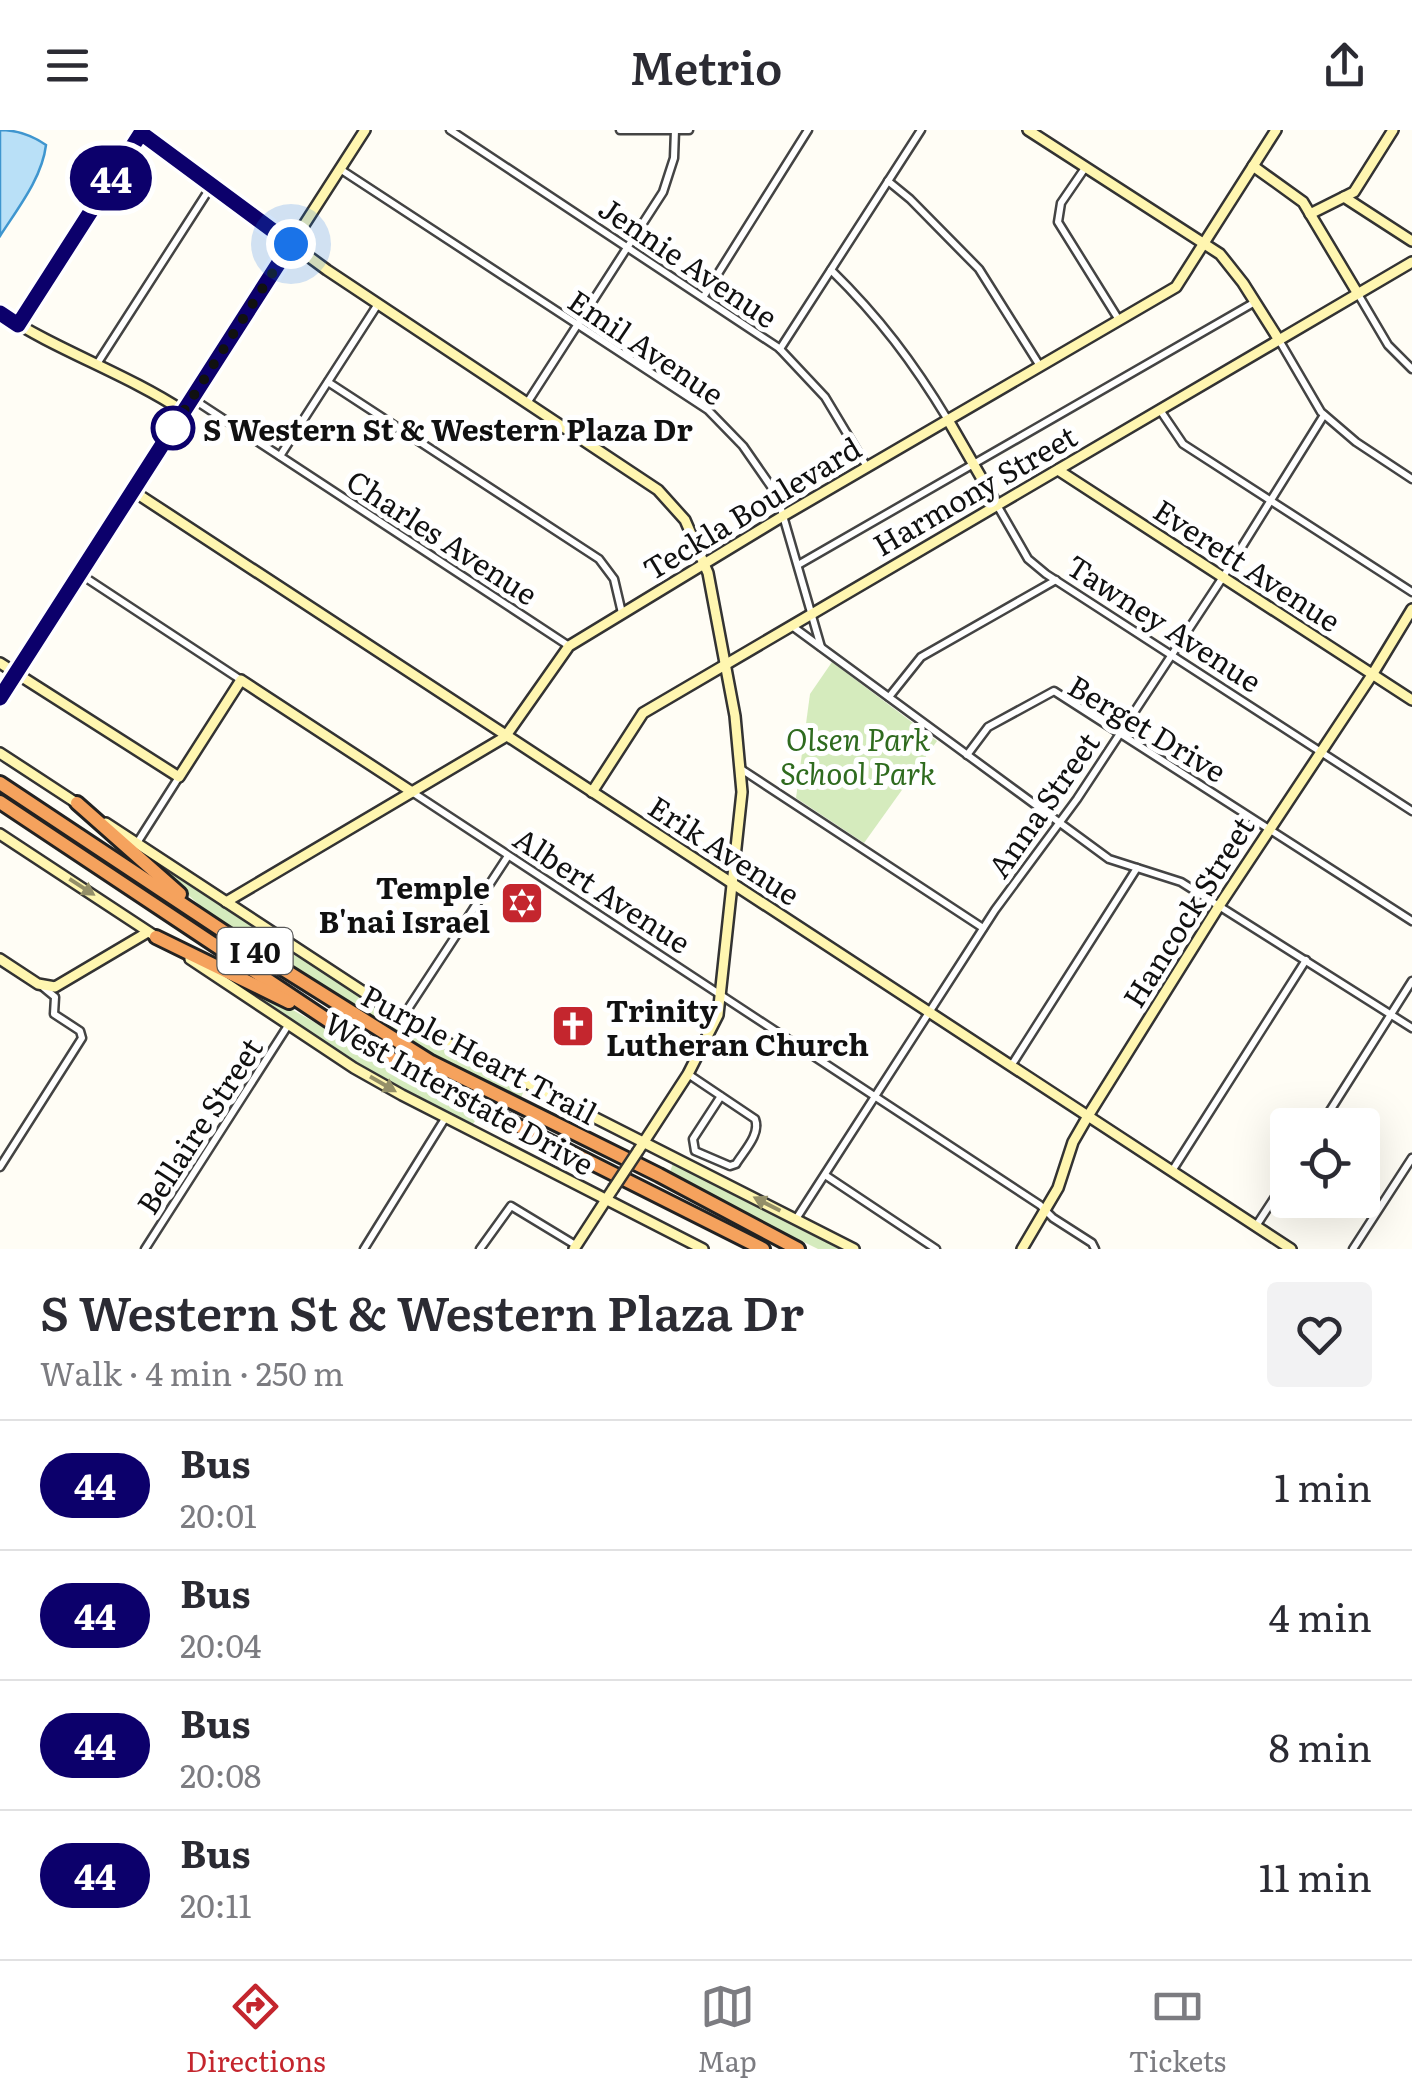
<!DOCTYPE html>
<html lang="en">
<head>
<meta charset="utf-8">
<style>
  body { margin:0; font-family:Literata,serif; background:#f2f2f3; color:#2b2b33; height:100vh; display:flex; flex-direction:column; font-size:38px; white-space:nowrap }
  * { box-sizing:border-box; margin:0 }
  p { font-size:32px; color:#7c7c81 }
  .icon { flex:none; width:55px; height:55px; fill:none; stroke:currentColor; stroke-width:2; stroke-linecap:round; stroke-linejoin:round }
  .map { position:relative; height:1119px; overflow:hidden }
  .details { display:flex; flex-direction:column; background:#fff; flex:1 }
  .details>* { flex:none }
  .badge { padding:0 20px; border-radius:32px; font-size:35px; line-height:65px }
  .buttons { position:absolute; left:1270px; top:978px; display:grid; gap:20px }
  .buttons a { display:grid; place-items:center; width:110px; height:110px; border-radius:10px; background:#fff; box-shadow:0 10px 40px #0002; font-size:50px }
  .you { position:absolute; width:50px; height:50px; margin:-25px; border:8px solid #fff; border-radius:50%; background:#1a73e8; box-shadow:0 0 0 15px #1a73e833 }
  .map>.badge { position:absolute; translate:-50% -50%; box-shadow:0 0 0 5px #fff }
  .round { display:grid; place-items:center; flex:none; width:105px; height:105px; border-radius:10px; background:#f2f2f3 }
  .head { display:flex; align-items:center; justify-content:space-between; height:170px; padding:0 40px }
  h1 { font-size:48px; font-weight:600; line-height:75px }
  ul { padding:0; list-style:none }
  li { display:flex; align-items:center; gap:30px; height:130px; padding:0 40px; border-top:2px solid #e1e1e2 }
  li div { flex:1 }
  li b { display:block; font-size:38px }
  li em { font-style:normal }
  li .badge { min-width:110px; font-weight:700; text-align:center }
  header { display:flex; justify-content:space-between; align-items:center; height:130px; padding:0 40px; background:#fff; font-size:45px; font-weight:600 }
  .dock { display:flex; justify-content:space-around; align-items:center; height:140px; border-top:2px solid #e1e1e2; background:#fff; font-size:28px; color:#7c7c81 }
  .dock a { display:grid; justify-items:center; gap:5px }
  .dock .selected { color:#c4262e }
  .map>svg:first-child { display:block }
  .green { fill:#d5ebbd }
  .water { fill:#b9e0f7; stroke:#3f96cf; stroke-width:2.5 }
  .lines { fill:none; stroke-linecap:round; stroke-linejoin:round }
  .street-casing { stroke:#444; stroke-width:11 }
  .secondary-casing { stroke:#333; stroke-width:14 }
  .highway-casing { stroke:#222; stroke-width:18 }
  .street { stroke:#fff; stroke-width:6 }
  .secondary { stroke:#fff6b0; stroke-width:9 }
  .highway { stroke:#f5a25d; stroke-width:12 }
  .secondary-bridge-casing { stroke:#333; stroke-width:14; stroke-linecap:butt }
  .secondary-bridge { stroke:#fff6b0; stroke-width:9 }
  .oneway { fill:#948f68 }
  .line-casing { stroke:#fff; stroke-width:22 }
  .line { stroke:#0c006b; stroke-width:15 }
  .walk { stroke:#111; stroke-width:10; stroke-dasharray:0 18 }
  .stop-dot { fill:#fff; stroke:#0c006b; stroke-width:5 }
  .labels { text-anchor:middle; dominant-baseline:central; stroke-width:10; stroke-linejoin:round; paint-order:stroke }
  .shield { fill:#fff; stroke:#585858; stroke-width:2.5 }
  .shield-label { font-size:28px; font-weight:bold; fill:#111 }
  .street-label { font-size:30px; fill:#111; stroke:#fff }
  .stop-label { font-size:30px; font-weight:bold; fill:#111; stroke:#fff; text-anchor:start }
  .park-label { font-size:30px; font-style:italic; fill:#2f6b1f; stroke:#fff }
  .poi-label { font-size:30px; font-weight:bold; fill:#111; stroke:#fff; text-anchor:end }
</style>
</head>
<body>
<header><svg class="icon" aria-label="menu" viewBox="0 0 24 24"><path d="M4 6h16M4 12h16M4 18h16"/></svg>Metrio<svg class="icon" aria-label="share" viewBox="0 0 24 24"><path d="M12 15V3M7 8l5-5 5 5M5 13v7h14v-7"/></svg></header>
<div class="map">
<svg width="1412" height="1119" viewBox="0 0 1412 1119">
  <rect width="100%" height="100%" fill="#fffdf5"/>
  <g class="green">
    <path d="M832,532L937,611L864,713L796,668L810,564Z"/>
    <path d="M127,711L397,888L525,957L521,968L396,906L204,779Z"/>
    <path d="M218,839C307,885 390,939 479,985L471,997L400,960L216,842Z"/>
    <path d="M673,1033L845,1119H818L669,1045Z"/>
  </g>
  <path class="water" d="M0,0C16,0 33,6 46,15C42,48 18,78 0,106Z"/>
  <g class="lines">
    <g class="street-casing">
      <g id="street">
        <path d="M450,0L779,218L825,267L867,337"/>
        <path d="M620,0H689"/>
        <path d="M1085,38L1061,73L1058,92L1119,190"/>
        <path d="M340,39L708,280L743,316L777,365L821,517"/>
        <path d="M888,51L910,69L979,139L1040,236"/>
        <path d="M831,140C879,187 913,232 948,290"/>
        <path d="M1358,164L1388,215L1412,239"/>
        <path d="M704,166L808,0"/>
        <path d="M1279,210L1321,282L1356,312L1412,349"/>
        <path d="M780,219L921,0"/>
        <path d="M97,234L212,55"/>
        <path d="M328,252L599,429L614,449L622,483"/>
        <path d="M193,269L569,516"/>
        <path d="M527,273L663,62L674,28L675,0"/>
        <path d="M1160,280L1183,314L1412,462"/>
        <path d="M280,326L378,174"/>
        <path d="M997,375L1028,429L1046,444L1412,681"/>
        <path d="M798,435L1255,172"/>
        <path d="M80,444L241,550"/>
        <path d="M792,496L1109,729L1181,752L1412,898"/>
        <path d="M889,567L921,527L1056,450"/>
        <path d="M967,625L988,597L1054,561L1412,791"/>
        <path d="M741,639L983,798"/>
        <path d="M412,662L1040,1075L1053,1088L1092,1113L1095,1119"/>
        <path d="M137,713L179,647"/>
        <path d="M402,888L508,726"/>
        <path d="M1011,936L1137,738"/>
        <path d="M688,944L755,989C761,1004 744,1021 736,1034L730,1036L695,1021L693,1009L721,966"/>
        <path d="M1321,995L1412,851"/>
        <path d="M0,1037L82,908L80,901L54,884L55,867L44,858"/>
        <path d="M1172,1041L1306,830"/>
        <path d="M825,1045L936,1119"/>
        <path d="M796,1089L995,780L1077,669L1223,447L1324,285"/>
        <path d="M1256,1096L1288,1047"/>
        <path d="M145,1119L289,894"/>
        <path d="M364,1119L446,987"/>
        <path d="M480,1119L511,1076L577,1116"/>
        <path d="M1353,1119L1412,1028"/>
      </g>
    </g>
    <g class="secondary-casing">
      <g id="secondary">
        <path d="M137,0L327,140L658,360L685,390L708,443L735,586L742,662L718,885L688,944L638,1021"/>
        <path d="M1028,0L1220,124L1243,153L1279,210"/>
        <path d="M1253,36L1303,72L1358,164"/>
        <path d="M1344,67L1412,111"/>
        <path d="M1310,84L1354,62L1393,0"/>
        <path d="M0,183C58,221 125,243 183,281"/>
        <path d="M18,195L143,0"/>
        <path d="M948,290L997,375"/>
        <path d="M1058,340L1412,570"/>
        <path d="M133,361L1291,1119"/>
        <path d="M0,533L179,647L241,550L412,662"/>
        <path d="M0,568L365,0"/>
        <path d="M0,623L81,676"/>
        <path d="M592,662L643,583L1412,132"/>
        <path d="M106,693L420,899L854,1119"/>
        <path d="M0,704L161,810"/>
        <path d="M226,772L505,607L569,516L783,386L1176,157L1276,0"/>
        <path d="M0,829L38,854L55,857L148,802"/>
        <path d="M190,829L354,938L402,965L703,1119"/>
        <path d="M574,1119L613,1059"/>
        <path d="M1022,1119L1058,1058L1073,1012L1088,986L1219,776L1372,545L1412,479"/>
      </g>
    </g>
    <g class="highway-casing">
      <g id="highway">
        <path d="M0,653L232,807L431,932L659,1045L798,1119"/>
        <path d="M0,672L332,893L427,950L763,1119"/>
        <path d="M77,673L180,764"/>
        <path d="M156,807L289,872"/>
      </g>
    </g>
    <use href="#street" class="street"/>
    <use href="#secondary" class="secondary"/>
    <use href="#highway" class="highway"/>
    <g class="secondary-bridge-casing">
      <path id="secondary-bridge" d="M613,1059L638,1021"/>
    </g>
    <use href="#secondary-bridge" class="secondary-bridge"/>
  </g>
  <defs><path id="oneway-solid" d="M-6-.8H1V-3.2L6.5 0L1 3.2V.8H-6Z" transform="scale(2.5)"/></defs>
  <g class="oneway">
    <use href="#oneway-solid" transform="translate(82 757) rotate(33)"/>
    <use href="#oneway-solid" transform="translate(383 954) rotate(30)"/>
    <use href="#oneway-solid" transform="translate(767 1074) rotate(-153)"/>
  </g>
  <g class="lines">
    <g class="line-casing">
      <path id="line" d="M0,183L18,195L141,3L291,114L0,568"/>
    </g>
    <use href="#line" class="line"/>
    <path class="walk" d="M173,298L169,304L291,114"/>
  </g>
  <defs>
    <g id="synagogue-square" transform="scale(2.25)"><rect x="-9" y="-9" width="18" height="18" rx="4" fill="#c4262e" stroke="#fff"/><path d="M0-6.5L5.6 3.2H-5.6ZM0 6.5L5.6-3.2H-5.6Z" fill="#fff"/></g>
    <g id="church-square" transform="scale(2.25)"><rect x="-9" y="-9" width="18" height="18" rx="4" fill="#c4262e" stroke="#fff"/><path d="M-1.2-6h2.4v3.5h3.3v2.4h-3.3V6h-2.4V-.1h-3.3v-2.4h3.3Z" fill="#fff"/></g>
  </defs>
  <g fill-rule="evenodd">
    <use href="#synagogue-square" x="522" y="773"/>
    <use href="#church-square" x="573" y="896"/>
  </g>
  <circle class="stop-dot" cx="173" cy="298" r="20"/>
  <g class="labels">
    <rect class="shield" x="217.5" y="798" width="75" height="46" rx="8"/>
    <g class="shield-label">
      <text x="255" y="821">I 40</text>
    </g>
    <g class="street-label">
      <text transform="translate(689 131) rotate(34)">Jennie Avenue</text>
      <text transform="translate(647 216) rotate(34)">Emil Avenue</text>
      <text transform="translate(974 359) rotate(-30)">Harmony Street</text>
      <text transform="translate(751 377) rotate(-31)">Teckla Boulevard</text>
      <text transform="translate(443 406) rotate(33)">Charles Avenue</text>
      <text transform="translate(1248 434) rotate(33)">Everett Avenue</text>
      <text transform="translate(1165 492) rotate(33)">Tawney Avenue</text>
      <text transform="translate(1148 597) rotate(31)">Berget Drive</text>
      <text transform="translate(1042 674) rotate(-55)">Anna Street</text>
      <text transform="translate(725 719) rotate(33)">Erik Avenue</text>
      <text transform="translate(603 759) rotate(33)">Albert Avenue</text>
      <text transform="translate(1187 781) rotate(-58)">Hancock Street</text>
      <text transform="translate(480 923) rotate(28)">Purple Heart Trail</text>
      <text transform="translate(460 962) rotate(29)">West Interstate Drive</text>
      <text transform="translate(198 995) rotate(-57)">Bellaire Street</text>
    </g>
    <g class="stop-label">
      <text x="203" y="298">S Western St &amp; Western Plaza Dr</text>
    </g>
    <g class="park-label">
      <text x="858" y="608">Olsen Park<tspan x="858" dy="34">School Park</tspan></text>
    </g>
    <g class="poi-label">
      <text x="490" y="756">Temple<tspan x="490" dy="34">B'nai Israel</tspan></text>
      <text x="606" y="879" text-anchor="start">Trinity<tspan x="606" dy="34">Lutheran Church</tspan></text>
    </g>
  </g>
</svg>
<div class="buttons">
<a><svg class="icon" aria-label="locate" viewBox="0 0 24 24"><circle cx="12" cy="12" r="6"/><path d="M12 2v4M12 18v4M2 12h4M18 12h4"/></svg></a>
</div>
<div class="you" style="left:291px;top:114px"></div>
<b class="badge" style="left:111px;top:48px;background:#0c006b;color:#fff">44</b>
</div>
<section class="details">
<div class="head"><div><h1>S Western St &amp; Western Plaza Dr</h1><p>Walk · 4 min · 250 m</p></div><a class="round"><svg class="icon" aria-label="heart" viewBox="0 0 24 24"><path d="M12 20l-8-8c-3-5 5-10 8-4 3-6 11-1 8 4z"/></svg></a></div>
<ul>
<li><span class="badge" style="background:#0c006b;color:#fff">44</span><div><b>Bus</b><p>20:01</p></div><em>1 min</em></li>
<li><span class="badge" style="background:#0c006b;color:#fff">44</span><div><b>Bus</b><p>20:04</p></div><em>4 min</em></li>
<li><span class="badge" style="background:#0c006b;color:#fff">44</span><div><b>Bus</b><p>20:08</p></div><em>8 min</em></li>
<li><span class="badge" style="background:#0c006b;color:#fff">44</span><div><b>Bus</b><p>20:11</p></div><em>11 min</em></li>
</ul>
</section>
<nav class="dock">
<a class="selected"><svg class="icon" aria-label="directions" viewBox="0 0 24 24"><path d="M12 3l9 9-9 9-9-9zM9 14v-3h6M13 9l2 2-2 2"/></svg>Directions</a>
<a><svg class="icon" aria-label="map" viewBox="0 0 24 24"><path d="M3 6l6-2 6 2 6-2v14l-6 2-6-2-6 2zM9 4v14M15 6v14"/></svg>Map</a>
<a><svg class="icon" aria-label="tickets" viewBox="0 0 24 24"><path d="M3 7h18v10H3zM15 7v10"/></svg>Tickets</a>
</nav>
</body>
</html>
